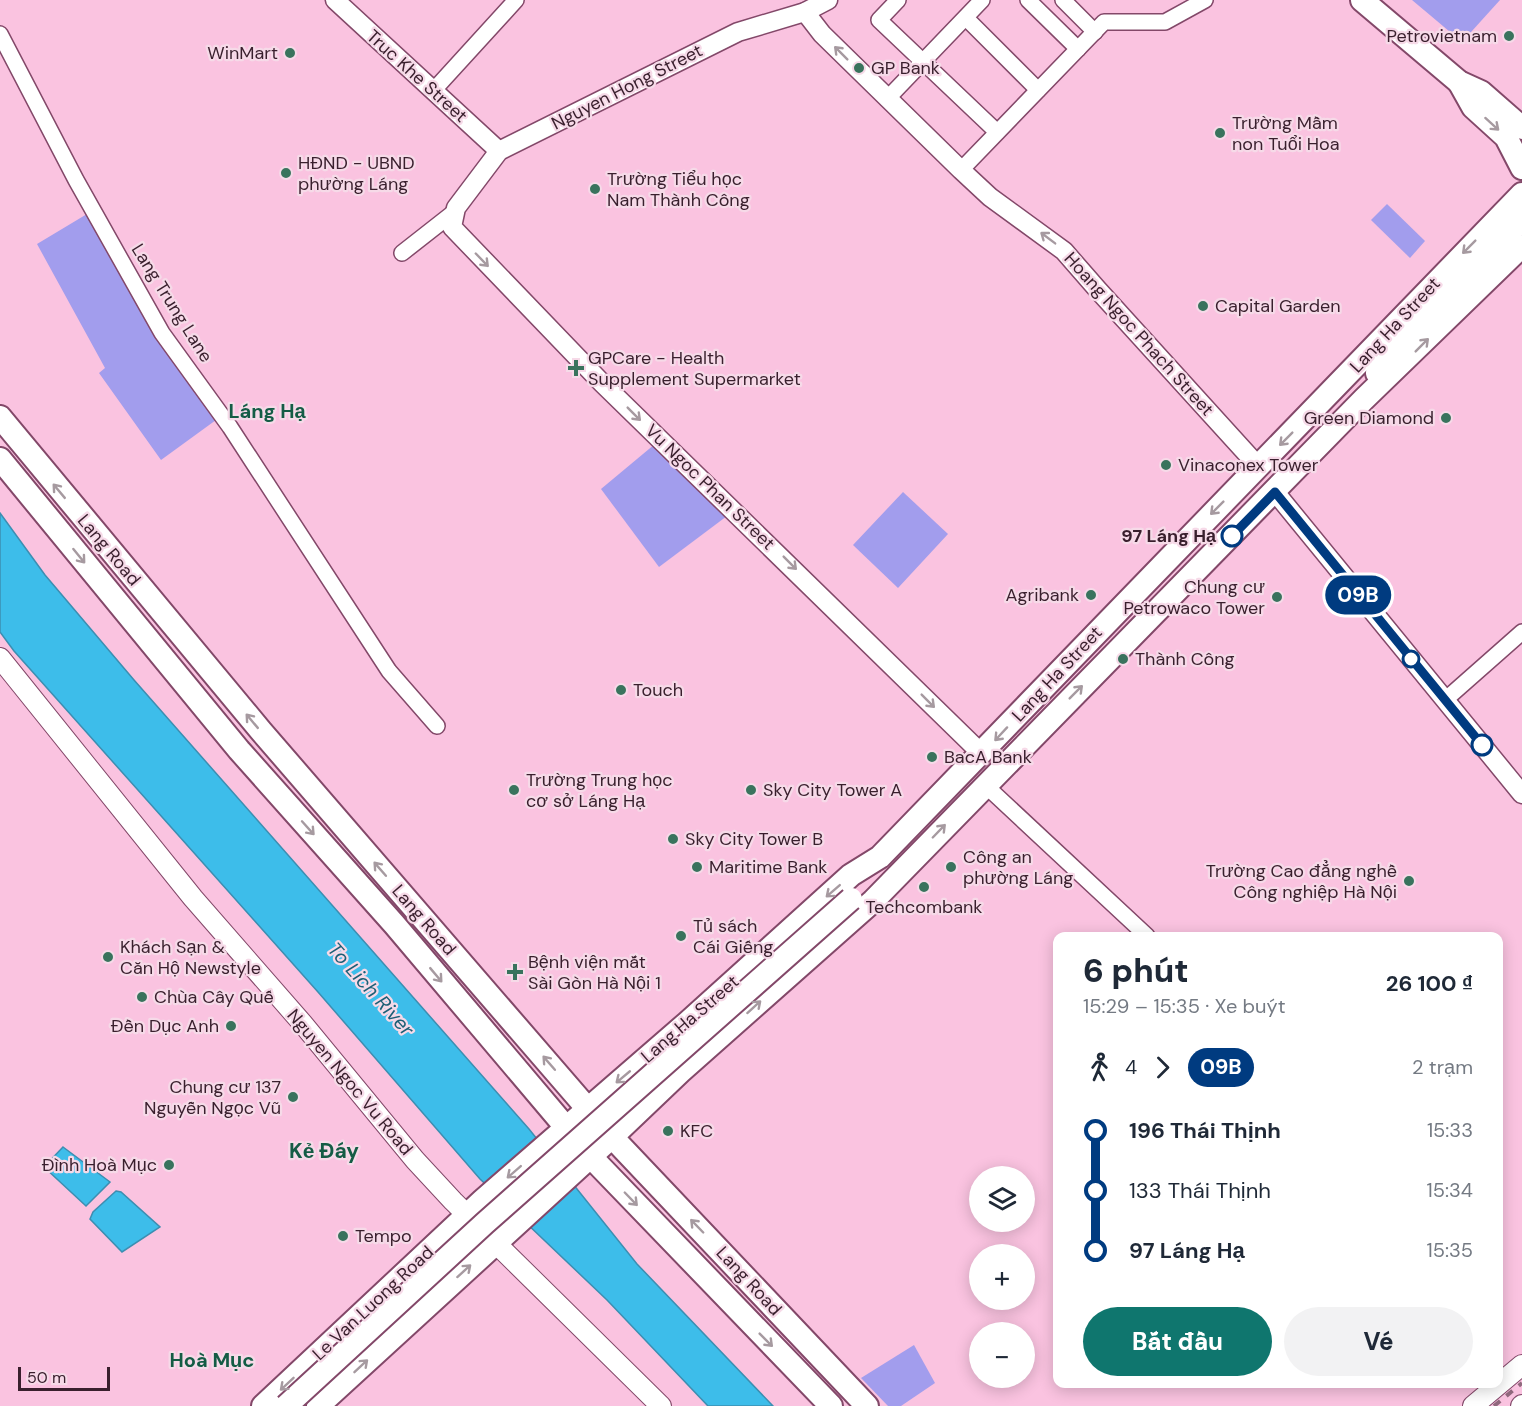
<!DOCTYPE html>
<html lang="vi">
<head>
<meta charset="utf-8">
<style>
  body { margin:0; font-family:"DM Sans",sans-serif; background:#f2f2f3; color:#1f2937; height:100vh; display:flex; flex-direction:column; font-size:22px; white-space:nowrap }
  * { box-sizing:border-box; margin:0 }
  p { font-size:20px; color:#747a83 }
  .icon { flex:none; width:33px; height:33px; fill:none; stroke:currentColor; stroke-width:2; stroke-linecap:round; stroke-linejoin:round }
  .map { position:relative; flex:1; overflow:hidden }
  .sheet { position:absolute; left:1053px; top:932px; width:450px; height:456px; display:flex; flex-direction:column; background:#fff; border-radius:12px; box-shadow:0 3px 15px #0003 }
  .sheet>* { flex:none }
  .badge { padding:0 12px; border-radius:20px; font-size:21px; line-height:39px }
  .tools { position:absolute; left:969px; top:1166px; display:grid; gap:12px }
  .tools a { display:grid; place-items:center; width:66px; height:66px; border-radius:50%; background:#fff; box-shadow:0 3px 15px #0003; font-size:30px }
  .scale { position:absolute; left:18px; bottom:15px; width:92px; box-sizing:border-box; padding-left:6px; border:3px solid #391f2d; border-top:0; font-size:16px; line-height:21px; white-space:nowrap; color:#391f2d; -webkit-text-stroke:4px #f6dae8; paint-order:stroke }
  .map>.badge { position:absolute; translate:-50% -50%; box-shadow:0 0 0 3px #fff }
  .legs { display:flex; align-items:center; gap:9px; height:66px; padding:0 30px; font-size:20px }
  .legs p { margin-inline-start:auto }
  .headline { display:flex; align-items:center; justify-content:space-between; height:102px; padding:0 30px }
  h1 { font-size:33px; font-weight:800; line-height:45px }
  .button { display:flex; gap:12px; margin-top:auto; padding:12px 30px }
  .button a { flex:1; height:69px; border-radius:36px; background:#0f766e; color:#fff; font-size:24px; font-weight:800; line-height:69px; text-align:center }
  .button a+a { background:#f2f2f3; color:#1f2937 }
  ul { padding:0 30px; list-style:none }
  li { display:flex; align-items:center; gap:21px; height:60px; font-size:22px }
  li i { display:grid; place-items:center; width:9px; height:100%; margin:0 8px; background:currentColor }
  li i::after { content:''; width:15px; height:15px; margin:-8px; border:4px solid; border-radius:50%; background:#fff }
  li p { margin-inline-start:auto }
  li:first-child i { background:linear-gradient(#0000 50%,currentColor 0) }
  li:last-child i { background:linear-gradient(currentColor 50%,#0000 0) }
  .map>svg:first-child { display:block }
  .green { fill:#a29ded }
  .water { fill:#3dbdea; stroke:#3c8eb1; stroke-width:1.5 }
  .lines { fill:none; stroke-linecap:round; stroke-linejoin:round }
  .minor-casing { stroke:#834869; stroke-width:18 }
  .tertiary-casing { stroke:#834869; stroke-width:21 }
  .secondary-casing { stroke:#834869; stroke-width:22 }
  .primary-casing { stroke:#834869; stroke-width:26 }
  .minor { stroke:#fff; stroke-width:15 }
  .tertiary { stroke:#fff; stroke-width:18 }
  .secondary { stroke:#fff; stroke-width:20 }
  .primary { stroke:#fff; stroke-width:22 }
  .rail { stroke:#91697e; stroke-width:4; stroke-dasharray:8 8; stroke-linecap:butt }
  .primary-bridge-casing { stroke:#834869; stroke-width:26; stroke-linecap:butt }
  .primary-bridge { stroke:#fff; stroke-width:22 }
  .oneway { stroke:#a69aa0 }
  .line-1-casing { stroke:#fff; stroke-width:14 }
  .line-1 { stroke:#003b80; stroke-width:9 }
  .poi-dot { fill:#39735d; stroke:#f6dae8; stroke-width:2 }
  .stop-1-dot { fill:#fff; stroke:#003b80; stroke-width:3 }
  .labels { text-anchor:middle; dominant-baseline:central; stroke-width:4.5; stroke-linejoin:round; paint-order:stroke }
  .poi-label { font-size:18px; fill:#391f2d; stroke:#f6dae8; text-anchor:start }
  .street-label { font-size:18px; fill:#391f2d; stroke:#f6dae8 }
  .stop-label { font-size:18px; font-weight:bold; fill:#391f2d; stroke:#f6dae8; text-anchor:end }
  .neighbourhood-label { font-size:20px; font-weight:bold; fill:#145c45; stroke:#f6dae8 }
  .water-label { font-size:20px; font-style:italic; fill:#1c5f76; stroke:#f6dae8 }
  .quarter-label { font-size:21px; font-weight:bold; fill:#145c45; stroke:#f6dae8 }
</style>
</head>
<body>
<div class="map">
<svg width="1522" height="1406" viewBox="0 0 1522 1406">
  <rect width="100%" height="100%" fill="#fac3e0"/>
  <g class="green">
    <path d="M1412,0H1500L1462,42Z"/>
    <path d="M1387,204L1425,241L1410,258L1371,220Z"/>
    <path d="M87,214L155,330L216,420L161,460L99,373L105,368L37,244Z"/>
    <path d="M655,444L731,513L659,567L601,489Z"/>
    <path d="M903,492L948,534L898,588L853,545Z"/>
    <path d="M914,1345L935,1383L901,1406H888L861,1378Z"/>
  </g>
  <g class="water">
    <path d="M0,513L45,575L134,680L529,1129L637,1264L773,1406H708L607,1300L480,1179L318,992L14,651L0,632Z"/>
    <path d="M63,1147L110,1182L86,1206L44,1167Z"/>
    <path d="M116,1191L121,1192L160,1227L122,1252L90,1219L93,1212Z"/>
  </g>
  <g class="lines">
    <g class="minor-casing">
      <g id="minor">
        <path d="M898,0L879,20L997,132"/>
        <path d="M1028,0L1078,49"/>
        <path d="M1063,0L1095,32"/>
        <path d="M966,18L1038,90"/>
        <path d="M0,34L76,180L162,333L230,427L389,671L437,726"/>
        <path d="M433,91L516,0"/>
        <path d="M887,99L982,0"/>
        <path d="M961,170L1104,22H1165L1205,0"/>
        <path d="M402,253L453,213"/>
        <path d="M1445,700L1522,632"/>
        <path d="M985,785L1147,936"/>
      </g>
    </g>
    <g class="tertiary-casing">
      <g id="tertiary">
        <path d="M335,0L499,151"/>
        <path d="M828,0L805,12L738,32L499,151L456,208L452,227L602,383L982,754"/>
        <path d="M805,12L822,34L961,170L990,197L1064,251L1098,290L1258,466"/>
        <path d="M1275,492L1522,794"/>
      </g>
    </g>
    <g class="secondary-casing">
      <g id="secondary">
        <path d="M0,658L193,898L303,1024L415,1160L453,1201L661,1406"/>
        <path d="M1473,1406L1522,1365"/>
        <path d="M1521,1406L1522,1405"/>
      </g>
    </g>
    <g class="primary-casing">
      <g id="primary">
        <path d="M1362,0L1459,82L1481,92L1522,128"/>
        <path d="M1459,82L1473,107L1506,137L1522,168"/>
        <path d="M1377,373L1390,355L1522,219"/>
        <path d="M0,417L261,731L612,1137L867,1406"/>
        <path d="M0,459L239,750L394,924L591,1157L831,1406"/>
        <path d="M263,1406L483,1200L687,1023L851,875L880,857L1522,194"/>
        <path d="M318,1406L612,1137L680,1072L873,901L1364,399L1522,246"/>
      </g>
    </g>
    <use href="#minor" class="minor"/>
    <use href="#tertiary" class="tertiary"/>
    <use href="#secondary" class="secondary"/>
    <use href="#primary" class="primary"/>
    <path class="rail" d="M1494,1406L1522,1383"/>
    <g class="primary-bridge-casing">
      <path id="primary-bridge" d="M286,1406L485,1223L851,899"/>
    </g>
    <use href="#primary-bridge" class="primary-bridge"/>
  </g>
  <defs><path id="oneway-shaft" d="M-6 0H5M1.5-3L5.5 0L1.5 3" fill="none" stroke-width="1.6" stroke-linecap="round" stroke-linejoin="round" transform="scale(1.5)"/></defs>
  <g class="oneway">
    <use href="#oneway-shaft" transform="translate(841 53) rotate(-135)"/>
    <use href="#oneway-shaft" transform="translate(1492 124) rotate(42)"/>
    <use href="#oneway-shaft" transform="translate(1048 238) rotate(-143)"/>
    <use href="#oneway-shaft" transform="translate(1469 247) rotate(135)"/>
    <use href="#oneway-shaft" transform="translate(482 260) rotate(46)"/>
    <use href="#oneway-shaft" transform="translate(1422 345) rotate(-45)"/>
    <use href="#oneway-shaft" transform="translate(634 414) rotate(45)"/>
    <use href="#oneway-shaft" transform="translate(1286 439) rotate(135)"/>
    <use href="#oneway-shaft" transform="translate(59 491) rotate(-130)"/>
    <use href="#oneway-shaft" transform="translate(1217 508) rotate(135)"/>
    <use href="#oneway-shaft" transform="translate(79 556) rotate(51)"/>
    <use href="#oneway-shaft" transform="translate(790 563) rotate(45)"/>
    <use href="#oneway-shaft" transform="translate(1076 692) rotate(-45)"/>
    <use href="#oneway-shaft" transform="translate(928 701) rotate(45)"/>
    <use href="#oneway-shaft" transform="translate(252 721) rotate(-130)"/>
    <use href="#oneway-shaft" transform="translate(1001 734) rotate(133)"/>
    <use href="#oneway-shaft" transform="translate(308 828) rotate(48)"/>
    <use href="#oneway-shaft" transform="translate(939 831) rotate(-46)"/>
    <use href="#oneway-shaft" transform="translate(380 869) rotate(-131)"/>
    <use href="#oneway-shaft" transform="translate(833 891) rotate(139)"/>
    <use href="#oneway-shaft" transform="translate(436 975) rotate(50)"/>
    <use href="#oneway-shaft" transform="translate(754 1007) rotate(-42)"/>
    <use href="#oneway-shaft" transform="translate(549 1063) rotate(-131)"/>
    <use href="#oneway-shaft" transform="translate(623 1077) rotate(140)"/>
    <use href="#oneway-shaft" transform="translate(514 1172) rotate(139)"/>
    <use href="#oneway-shaft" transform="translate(631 1199) rotate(46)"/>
    <use href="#oneway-shaft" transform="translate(697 1226) rotate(-134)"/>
    <use href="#oneway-shaft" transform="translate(464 1271) rotate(-42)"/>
    <use href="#oneway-shaft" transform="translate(766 1340) rotate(45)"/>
    <use href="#oneway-shaft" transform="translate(361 1366) rotate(-43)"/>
    <use href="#oneway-shaft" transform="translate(287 1384) rotate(137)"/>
  </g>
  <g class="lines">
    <g class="line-1-casing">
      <path id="line-1" d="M1232,536L1275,492L1482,745"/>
    </g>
    <use href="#line-1" class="line-1"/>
  </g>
  <g class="poi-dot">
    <circle cx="1509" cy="36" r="6"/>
    <circle cx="290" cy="53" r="6"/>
    <circle cx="859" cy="68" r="6"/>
    <circle cx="1220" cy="133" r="6"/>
    <circle cx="286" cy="173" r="6"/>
    <circle cx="595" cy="189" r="6"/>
    <circle cx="1203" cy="306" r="6"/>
    <path d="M573 359h6v6h6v6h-6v6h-6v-6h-6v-6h6z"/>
    <circle cx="1446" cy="418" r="6"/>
    <circle cx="1166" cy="465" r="6"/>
    <circle cx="1091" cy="595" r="6"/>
    <circle cx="1277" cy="597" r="6"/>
    <circle cx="1123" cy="659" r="6"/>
    <circle cx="621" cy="690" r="6"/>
    <circle cx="932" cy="757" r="6"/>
    <circle cx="514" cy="790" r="6"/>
    <circle cx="751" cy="790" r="6"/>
    <circle cx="673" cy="839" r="6"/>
    <circle cx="697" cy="867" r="6"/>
    <circle cx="951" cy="867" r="6"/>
    <circle cx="1409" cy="881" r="6"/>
    <circle cx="924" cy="887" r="6"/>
    <circle cx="681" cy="936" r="6"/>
    <circle cx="108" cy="957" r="6"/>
    <path d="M512 963h6v6h6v6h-6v6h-6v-6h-6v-6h6z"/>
    <circle cx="142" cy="997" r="6"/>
    <circle cx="231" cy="1026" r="6"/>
    <circle cx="293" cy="1097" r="6"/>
    <circle cx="668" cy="1131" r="6"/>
    <circle cx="169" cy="1165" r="6"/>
    <circle cx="343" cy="1236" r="6"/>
  </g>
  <g class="stop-1-dot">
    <circle cx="1232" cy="536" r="10"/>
    <circle cx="1411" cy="659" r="8"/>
    <circle cx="1482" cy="745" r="10"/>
  </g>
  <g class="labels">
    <g class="poi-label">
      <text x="1497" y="36" text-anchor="end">Petrovietnam</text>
      <text x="278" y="53" text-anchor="end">WinMart</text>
      <text x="871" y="68">GP Bank</text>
      <text x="1232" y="123">Trường Mầm<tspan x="1232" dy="21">non Tuổi Hoa</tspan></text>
      <text x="298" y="163">HĐND - UBND<tspan x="298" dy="21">phường Láng</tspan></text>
      <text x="607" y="179">Trường Tiểu học<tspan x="607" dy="21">Nam Thành Công</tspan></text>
      <text x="1215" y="306">Capital Garden</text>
      <text x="588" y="358">GPCare - Health<tspan x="588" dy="21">Supplement Supermarket</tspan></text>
      <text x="1434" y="418" text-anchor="end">Green Diamond</text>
      <text x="1178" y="465">Vinaconex Tower</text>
      <text x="1265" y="587" text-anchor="end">Chung cư<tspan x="1265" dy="21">Petrowaco Tower</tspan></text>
      <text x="1079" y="595" text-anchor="end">Agribank</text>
      <text x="1135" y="659">Thành Công</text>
      <text x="633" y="690">Touch</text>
      <text x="944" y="757">BacA Bank</text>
      <text x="526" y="780">Trường Trung học<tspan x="526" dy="21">cơ sở Láng Hạ</tspan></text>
      <text x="763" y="790">Sky City Tower A</text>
      <text x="685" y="839">Sky City Tower B</text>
      <text x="963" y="857">Công an<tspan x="963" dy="21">phường Láng</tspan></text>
      <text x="709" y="867">Maritime Bank</text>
      <text x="1397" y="871" text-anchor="end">Trường Cao đẳng nghề<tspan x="1397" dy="21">Công nghiệp Hà Nội</tspan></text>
      <text x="924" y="907" text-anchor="middle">Techcombank</text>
      <text x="693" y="926">Tủ sách<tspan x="693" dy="21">Cái Giếng</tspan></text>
      <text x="120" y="947">Khách Sạn &amp;<tspan x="120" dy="21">Căn Hộ Newstyle</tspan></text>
      <text x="528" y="962">Bệnh viện mắt<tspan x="528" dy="21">Sài Gòn Hà Nội 1</tspan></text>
      <text x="154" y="997">Chùa Cây Quế</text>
      <text x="219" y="1026" text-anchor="end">Đền Dục Anh</text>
      <text x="281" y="1087" text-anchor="end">Chung cư 137<tspan x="281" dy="21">Nguyễn Ngọc Vũ</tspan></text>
      <text x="680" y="1131">KFC</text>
      <text x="157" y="1165" text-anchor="end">Đình Hoà Mục</text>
      <text x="355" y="1236">Tempo</text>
    </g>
    <g class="street-label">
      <text transform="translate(417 76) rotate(42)">Truc Khe Street</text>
      <text transform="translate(627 87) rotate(-27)">Nguyen Hong Street</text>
      <text transform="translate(172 303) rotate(58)">Lang Trung Lane</text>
      <text transform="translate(1395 325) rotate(-47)">Lang Ha Street</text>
      <text transform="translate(1139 334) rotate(48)">Hoang Ngoc Phach Street</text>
      <text transform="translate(710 487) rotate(44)">Vu Ngoc Phan Street</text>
      <text transform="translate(109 550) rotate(50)">Lang Road</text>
      <text transform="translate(1057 674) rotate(-47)">Lang Ha Street</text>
      <text transform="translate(424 920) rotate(49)">Lang Road</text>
      <text transform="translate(690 1019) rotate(-41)">Lang Ha Street</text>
      <text transform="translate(350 1082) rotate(50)">Nguyen Ngoc Vu Road</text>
      <text transform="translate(749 1281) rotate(47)">Lang Road</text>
      <text transform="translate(373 1303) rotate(-43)">Le Van Luong Road</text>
    </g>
    <g class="stop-label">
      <text x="1216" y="536">97 Láng Hạ</text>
    </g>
    <g class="neighbourhood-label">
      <text x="267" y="411">Láng Hạ</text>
      <text x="212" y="1360">Hoà Mục</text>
    </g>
    <g class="water-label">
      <text transform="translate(371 989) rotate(48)">To Lich River</text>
    </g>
    <g class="quarter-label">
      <text x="324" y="1151">Kẻ Đáy</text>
    </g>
  </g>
</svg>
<div class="tools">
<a><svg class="icon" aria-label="layers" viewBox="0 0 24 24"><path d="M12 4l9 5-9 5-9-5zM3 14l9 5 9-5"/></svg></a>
<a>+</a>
<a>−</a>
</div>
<div class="scale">50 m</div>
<b class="badge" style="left:1358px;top:595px;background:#003b80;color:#fff">09B</b>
<section class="sheet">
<div class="headline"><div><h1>6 phút</h1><p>15:29 – 15:35 · Xe buýt</p></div><b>26 100 ₫</b></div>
<div class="legs"><svg class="icon" aria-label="walk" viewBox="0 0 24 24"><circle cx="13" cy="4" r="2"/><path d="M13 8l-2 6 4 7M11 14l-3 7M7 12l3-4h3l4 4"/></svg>4<svg class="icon" aria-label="forward" viewBox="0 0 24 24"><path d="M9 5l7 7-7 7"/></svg><b class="badge" style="background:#003b80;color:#fff">09B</b><p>2 trạm</p></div>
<ul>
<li><i style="color:#003b80"></i><b>196 Thái Thịnh</b><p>15:33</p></li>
<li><i style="color:#003b80"></i><span>133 Thái Thịnh</span><p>15:34</p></li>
<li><i style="color:#003b80"></i><b>97 Láng Hạ</b><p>15:35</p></li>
</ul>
<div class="button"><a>Bắt đầu</a><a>Vé</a></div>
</section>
</div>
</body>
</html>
